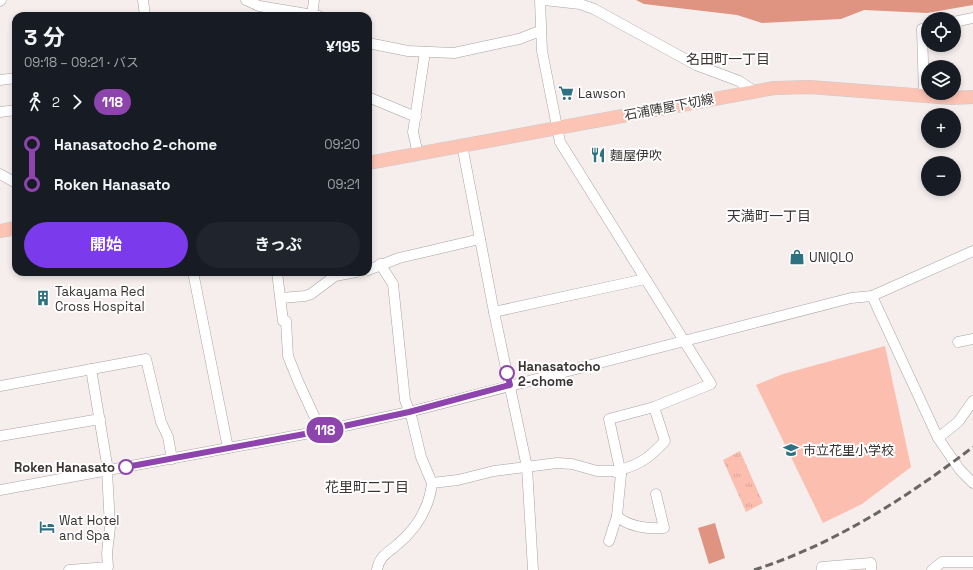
<!DOCTYPE html>
<html lang="ja">
<head>
<meta charset="utf-8">
<style>
  body { margin:0; font-family:"Space Grotesk","Noto Sans JP",sans-serif; background:#20242c; color:#f1f3f6; height:100vh; display:flex; flex-direction:column; font-size:15px; white-space:nowrap }
  * { box-sizing:border-box; margin:0 }
  p { font-size:13px; color:#9ea1a6 }
  .icon { flex:none; width:22px; height:22px; fill:none; stroke:currentColor; stroke-width:2; stroke-linecap:round; stroke-linejoin:round }
  .map { position:relative; flex:1; overflow:hidden }
  .panel { position:absolute; left:12px; top:12px; width:360px; height:264px; display:flex; flex-direction:column; background:#171b24; border-radius:12px; box-shadow:0 2px 6px #0003 }
  .panel>* { flex:none }
  .badge { padding:0 8px; border-radius:13px; font-size:14px; line-height:26px }
  .controls { position:absolute; left:921px; top:12px; display:grid; gap:8px }
  .controls a { display:grid; place-items:center; width:40px; height:40px; border-radius:50%; background:#171b24; box-shadow:0 2px 6px #0003; font-size:20px }
  .map>.badge { position:absolute; translate:-50% -50%; box-shadow:0 0 0 2px #fff }
  .legs { display:flex; align-items:center; gap:6px; height:44px; padding:0 12px; font-size:13px }
  .legs p { margin-inline-start:auto }
  .summary { display:flex; align-items:center; justify-content:space-between; height:68px; padding:0 12px }
  h1 { font-size:22px; font-weight:700; line-height:30px }
  .action { display:flex; gap:8px; margin-top:auto; padding:8px 12px }
  .action a { flex:1; height:46px; border-radius:24px; background:#7c3aed; color:#fff; font-size:16px; font-weight:700; line-height:46px; text-align:center }
  .action a+a { background:#20242c; color:#f1f3f6 }
  ul { padding:0 12px; list-style:none }
  li { display:flex; align-items:center; gap:14px; height:40px; font-size:15px }
  li i { display:grid; place-items:center; width:6px; height:100%; margin:0 5px; background:currentColor }
  li i::after { content:''; width:10px; height:10px; margin:-5px; border:3px solid; border-radius:50%; background:#171b24 }
  li p { margin-inline-start:auto }
  li:first-child i { background:linear-gradient(#0000 50%,currentColor 0) }
  li:last-child i { background:linear-gradient(currentColor 50%,#0000 0) }
  .map>svg:first-child { display:block }
  .grass { fill:url(#grass-tufts) }
  .pitch { fill:#fcbeae }
  .water { fill:#df9481 }
  .lines { fill:none; stroke-linecap:round; stroke-linejoin:round }
  .minor-casing { stroke:#a9a3a1; stroke-width:11 }
  .major-casing { stroke:#cbcaca; stroke-width:14 }
  .minor { stroke:#fff; stroke-width:10 }
  .major { stroke:#fcc4b5; stroke-width:13 }
  .rail { stroke:#6a6665; stroke-width:3; stroke-dasharray:8 4; stroke-linecap:butt }
  .line-1-casing { stroke:#fff; stroke-width:9 }
  .line-1 { stroke:#8e44ad; stroke-width:6 }
  .stop-1-dot { fill:#fff; stroke:#8e44ad; stroke-width:2 }
  .labels { text-anchor:middle; dominant-baseline:central; stroke-width:4; stroke-linejoin:round; paint-order:stroke }
  .poi-label { font-size:13px; fill:#383534; stroke:#fffdfd; text-anchor:start }
  .street-label { font-size:13px; fill:#383534; stroke:#fffdfd }
  .stop-label { font-size:13px; font-weight:bold; fill:#383534; stroke:#fffdfd; text-anchor:start }
  .neighbourhood-label { font-size:14px; fill:#383534; stroke:#fffdfd }
</style>
</head>
<body>
<div class="map">
<svg width="973" height="570" viewBox="0 0 973 570">
  <defs>
    <pattern id="grass-tufts" width="24" height="20" patternUnits="userSpaceOnUse"><rect width="24" height="20" fill="#fcbeae"/><path d="M3 7l-1-3M5 7V3M7 7l1-3M15 17l-1-3M17 17v-4M19 17l1-3" fill="none" stroke="#d9a496"/></pattern>
  </defs>
  <rect width="100%" height="100%" fill="#f5eeed"/>
  <path class="grass" d="M740,451L763,503L746,512L723,460Z"/>
  <path class="pitch" d="M885,346L911,467L862,504L823,523L756,385L783,374Z"/>
  <g class="water">
    <path d="M636,0H973V5L927,13L864,10L841,19L762,23L737,15L644,4Z"/>
    <path d="M715,523L725,558L709,564L698,528Z"/>
  </g>
  <g class="lines">
    <g class="minor-casing">
      <g id="minor">
        <path d="M143,0L145,16"/>
        <path d="M246,0L259,6L319,16"/>
        <path d="M544,0L580,4L594,9L696,65L739,81L754,91"/>
        <path d="M0,1L1,0"/>
        <path d="M312,16L314,0"/>
        <path d="M954,22L973,18"/>
        <path d="M368,43L408,51L454,53L519,39L540,31"/>
        <path d="M0,80L16,78"/>
        <path d="M924,96L922,29L928,27"/>
        <path d="M368,97L416,117"/>
        <path d="M0,112L16,110"/>
        <path d="M462,145L494,312L527,467L533,570"/>
        <path d="M418,154L413,132L425,52"/>
        <path d="M0,174L16,183"/>
        <path d="M380,264L393,284L405,400L412,419L421,457L432,483"/>
        <path d="M368,270L399,258L480,239"/>
        <path d="M193,272L228,448"/>
        <path d="M277,272L283,321H286L288,356L298,381L321,431"/>
        <path d="M872,296L938,438L960,470L973,483"/>
        <path d="M281,298L305,296L311,294L335,276L356,272"/>
        <path d="M494,312L645,279"/>
        <path d="M958,342L973,339"/>
        <path d="M91,369L108,470"/>
        <path d="M0,386L146,359L161,422L168,437L172,459"/>
        <path d="M0,436L100,419"/>
        <path d="M938,438L958,422L973,401"/>
        <path d="M620,470C641,464 650,457 665,441L654,407"/>
        <path d="M0,490L321,431L409,412L851,298L872,296L973,251"/>
        <path d="M617,516C628,527 649,529 664,528L656,494"/>
        <path d="M609,541L617,516L621,474"/>
        <path d="M69,570L108,567L107,553L110,527L107,470"/>
        <path d="M377,570C379,556 389,552 398,544C417,528 429,509 432,483L458,480L494,471L557,463L572,464L597,471H613L621,474L609,419L654,407L711,384L560,142L542,51L540,0"/>
        <path d="M822,570V567L871,563V570"/>
        <path d="M932,570L942,562H973"/>
      </g>
    </g>
    <g class="major-casing">
      <g id="major">
        <path d="M368,163L774,88L810,87L952,98L973,97"/>
        <path d="M0,231L16,228"/>
      </g>
    </g>
    <use href="#minor" class="minor"/>
    <use href="#major" class="major"/>
    <path class="rail" d="M754,570C835,544 906,498 973,447"/>
  </g>
  <g class="lines">
    <g class="line-1-casing">
      <path id="line-1" d="M126,467L321,431L409,412L510,385L507,373"/>
    </g>
    <use href="#line-1" class="line-1"/>
  </g>
  <defs>
    <g id="supermarket-bare" transform="scale(1.2)"><path d="M-6-5.5h2.5l.6 2H6L4.5 2H-2.5L-4.4-4H-6ZM-1.5 3.2a1.3 1.3 0 1 0 .1 0ZM3 3.2a1.3 1.3 0 1 0 .1 0Z" fill="#2e7281" stroke="#fffdfd" stroke-width="2.5" paint-order="stroke"/></g>
    <g id="restaurant-bare" transform="scale(1.2)"><path d="M-5-6h1v4h1v-4h1v4h1v-4h1v5L-1.5 .5V6h-2V.5L-5-1ZM5-6V6H3V1.5H1.5Q1.5-4 5-6Z" fill="#2e7281" stroke="#fffdfd" stroke-width="2.5" paint-order="stroke"/></g>
    <g id="shop-bare" transform="scale(1.2)"><path d="M-5-2.5h2.3a2.7 3.5 0 0 1 5.4 0H5L5.5 6h-11ZM-1.5-2.5h3a1.5 2.3 0 0 0-3 0Z" fill="#2e7281" stroke="#fffdfd" stroke-width="2.5" paint-order="stroke"/></g>
    <g id="building-bare" transform="scale(1.2)"><path d="M-4-6H4V6H1V3H-1V6H-4ZM-2.5-4.3h1.7v1.8h-1.7ZM.8-4.3h1.7v1.8H.8ZM-2.5-1h1.7V.8h-1.7ZM.8-1h1.7V.8H.8Z" fill="#2e7281" stroke="#fffdfd" stroke-width="2.5" paint-order="stroke"/></g>
    <g id="school-bare" transform="scale(1.2)"><path d="M0-5L7-2L0 1L-7-2ZM-4 1L0 2.5L4 1V4Q0 6-4 4Z" fill="#2e7281" stroke="#fffdfd" stroke-width="2.5" paint-order="stroke"/></g>
    <g id="hotel-bare" transform="scale(1.2)"><path d="M-6-4.5h1.5V1H6V5H4.5V3h-9V5H-6ZM-4 0a1.8 1.8 0 1 1 3.6 0ZM.5 0V-2.5h3Q6-2.5 6 0Z" fill="#2e7281" stroke="#fffdfd" stroke-width="2.5" paint-order="stroke"/></g>
  </defs>
  <g fill-rule="evenodd">
    <use href="#supermarket-bare" x="566" y="93"/>
    <use href="#restaurant-bare" x="598" y="155"/>
    <use href="#shop-bare" x="797" y="257"/>
    <use href="#building-bare" x="43" y="298"/>
    <use href="#school-bare" x="791" y="450"/>
    <use href="#hotel-bare" x="47" y="527"/>
  </g>
  <g class="stop-1-dot">
    <circle cx="507" cy="373" r="7"/>
    <circle cx="126" cy="467" r="7"/>
  </g>
  <g class="labels">
    <g class="poi-label">
      <text x="578" y="93">Lawson</text>
      <text x="610" y="155">麵屋伊吹</text>
      <text x="809" y="257">UNIQLO</text>
      <text x="55" y="291">Takayama Red<tspan x="55" dy="15">Cross Hospital</tspan></text>
      <text x="803" y="450">市立花里小学校</text>
      <text x="59" y="520">Wat Hotel<tspan x="59" dy="15">and Spa</tspan></text>
    </g>
    <g class="street-label">
      <text transform="translate(669 107) rotate(-11)">石浦陣屋下切線</text>
    </g>
    <g class="stop-label">
      <text x="518" y="366">Hanasatocho<tspan x="518" dy="15">2-chome</tspan></text>
      <text x="115" y="467" text-anchor="end">Roken Hanasato</text>
    </g>
    <g class="neighbourhood-label">
      <text x="728" y="59">名田町一丁目</text>
      <text x="769" y="216">天満町一丁目</text>
      <text x="367" y="487">花里町二丁目</text>
    </g>
  </g>
</svg>
<div class="controls">
<a><svg class="icon" aria-label="locate" viewBox="0 0 24 24"><circle cx="12" cy="12" r="6"/><path d="M12 2v4M12 18v4M2 12h4M18 12h4"/></svg></a>
<a><svg class="icon" aria-label="layers" viewBox="0 0 24 24"><path d="M12 4l9 5-9 5-9-5zM3 14l9 5 9-5"/></svg></a>
<a>+</a>
<a>−</a>
</div>
<b class="badge" style="left:325px;top:430px;background:#8e44ad;color:#fff">118</b>
<section class="panel">
<div class="summary"><div><h1>3 分</h1><p>09:18 – 09:21 · バス</p></div><b>¥195</b></div>
<div class="legs"><svg class="icon" aria-label="walk" viewBox="0 0 24 24"><circle cx="13" cy="4" r="2"/><path d="M13 8l-2 6 4 7M11 14l-3 7M7 12l3-4h3l4 4"/></svg>2<svg class="icon" aria-label="forward" viewBox="0 0 24 24"><path d="M9 5l7 7-7 7"/></svg><b class="badge" style="background:#8e44ad;color:#fff">118</b></div>
<ul>
<li><i style="color:#8e44ad"></i><b>Hanasatocho 2-chome</b><p>09:20</p></li>
<li><i style="color:#8e44ad"></i><b>Roken Hanasato</b><p>09:21</p></li>
</ul>
<div class="action"><a>開始</a><a>きっぷ</a></div>
</section>
</div>
</body>
</html>
